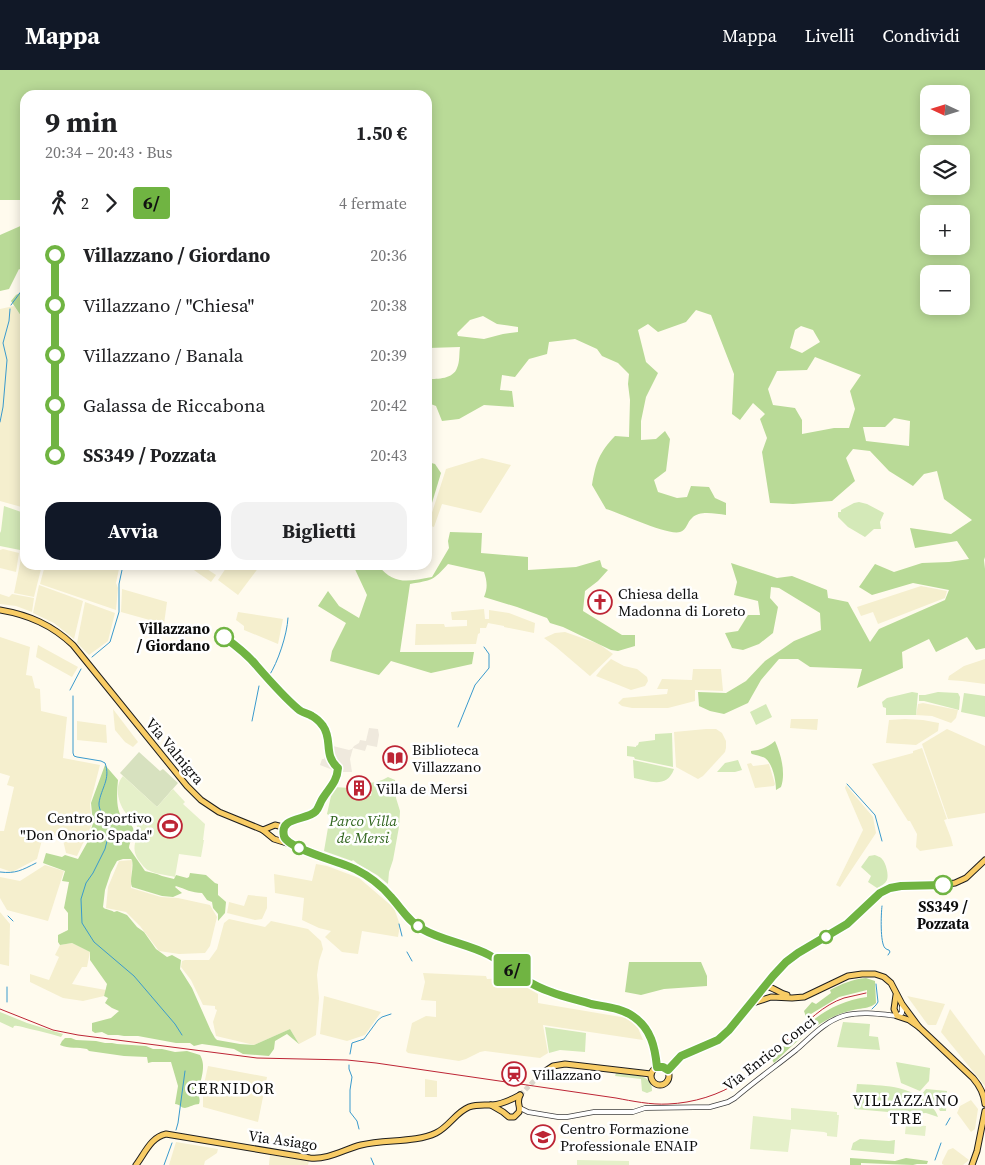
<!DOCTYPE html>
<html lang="it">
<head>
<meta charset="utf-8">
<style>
  body { margin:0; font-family:"Source Serif 4",serif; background:#f2f2f2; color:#202124; height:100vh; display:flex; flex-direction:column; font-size:19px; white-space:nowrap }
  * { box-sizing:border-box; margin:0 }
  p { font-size:16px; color:#757577 }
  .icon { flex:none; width:28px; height:28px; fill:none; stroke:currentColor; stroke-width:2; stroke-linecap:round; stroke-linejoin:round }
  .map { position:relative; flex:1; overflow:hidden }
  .drawer { position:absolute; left:20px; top:20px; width:412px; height:480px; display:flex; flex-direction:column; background:#fff; border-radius:15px; box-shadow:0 2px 12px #0003 }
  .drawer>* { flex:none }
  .badge { padding:0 10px; border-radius:4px; font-size:18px; line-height:32px }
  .needle { width:32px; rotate:274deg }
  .tools { position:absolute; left:920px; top:15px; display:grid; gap:10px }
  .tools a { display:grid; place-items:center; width:50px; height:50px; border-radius:10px; background:#fff; box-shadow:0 2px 12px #0003; font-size:25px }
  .map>.badge { position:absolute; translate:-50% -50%; box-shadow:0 0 0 2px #fff }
  .legs { display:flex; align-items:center; gap:8px; height:55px; padding:0 25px; font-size:16px }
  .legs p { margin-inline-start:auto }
  .head { display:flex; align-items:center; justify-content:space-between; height:85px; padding:0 25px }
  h1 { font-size:28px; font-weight:700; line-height:38px }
  .cta { display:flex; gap:10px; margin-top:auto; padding:10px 25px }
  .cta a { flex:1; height:58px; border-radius:15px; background:#111827; color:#fff; font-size:20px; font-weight:700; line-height:58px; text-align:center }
  .cta a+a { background:#f2f2f2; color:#202124 }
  ul { padding:0 25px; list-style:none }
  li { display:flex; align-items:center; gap:18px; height:50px; font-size:19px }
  li i { display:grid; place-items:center; width:8px; height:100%; margin:0 6px; background:currentColor }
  li i::after { content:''; width:12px; height:12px; margin:-6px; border:4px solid; border-radius:50%; background:#fff }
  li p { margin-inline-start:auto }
  li:first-child i { background:linear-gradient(#0000 50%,currentColor 0) }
  li:last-child i { background:linear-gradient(currentColor 50%,#0000 0) }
  header { display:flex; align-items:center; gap:30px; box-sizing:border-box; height:70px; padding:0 25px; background:#111827; color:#fff }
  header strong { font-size:24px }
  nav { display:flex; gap:28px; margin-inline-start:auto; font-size:18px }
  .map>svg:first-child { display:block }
  .farmland { fill:#f5efce }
  .green { fill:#d4e9b8 }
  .forest { fill:#b9da97; fill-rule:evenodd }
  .cemetery { fill:#d7e1bf }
  .pitch { fill:#e5f0c9 }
  .plaza { fill:#efe9dd }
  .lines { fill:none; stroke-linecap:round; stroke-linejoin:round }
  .stream { stroke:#3a9acd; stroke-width:1 }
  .major-tunnel { stroke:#dbd7cc; stroke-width:5; stroke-dasharray:5 2.5; stroke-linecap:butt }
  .minor-casing { stroke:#404040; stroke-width:5.5 }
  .major-casing { stroke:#1e1e1e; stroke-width:7 }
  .minor { stroke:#fff; stroke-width:4 }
  .major { stroke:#f8cc65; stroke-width:5 }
  .rail { stroke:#bd2535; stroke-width:1 }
  .line-1-casing { stroke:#fff; stroke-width:11 }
  .line-1 { stroke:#70b442; stroke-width:8 }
  .stop-1-dot { fill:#fff; stroke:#70b442; stroke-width:2.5 }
  .labels { text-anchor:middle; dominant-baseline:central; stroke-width:5; stroke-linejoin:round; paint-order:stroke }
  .poi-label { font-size:15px; fill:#0d0d0d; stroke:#fff; text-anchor:start }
  .stop-label { font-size:15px; font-weight:bold; fill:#0d0d0d; stroke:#fff; text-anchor:end }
  .street-label { font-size:15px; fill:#0d0d0d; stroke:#fff }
  .park-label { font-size:15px; font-style:italic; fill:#30651e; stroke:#fff }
  .neighbourhood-label { font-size:16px; letter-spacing:1px; fill:#0d0d0d; stroke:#fff }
</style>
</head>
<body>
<header>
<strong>Mappa</strong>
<nav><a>Mappa</a><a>Livelli</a><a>Condividi</a></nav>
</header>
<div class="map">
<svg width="985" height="1095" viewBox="0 0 985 1095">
  <rect width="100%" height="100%" fill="#fffbee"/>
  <g class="farmland">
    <path d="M14,236L25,252V438L0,431V239Z"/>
    <path d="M482,388L511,395L481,443L442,434L434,457L428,455L446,399Z"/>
    <path d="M25,469V495H42L34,527L14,523Z"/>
    <path d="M3,479L19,483L16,502L0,498V480Z"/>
    <path d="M45,495H112L119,499L116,513L118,518L116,540L40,514Z"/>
    <path d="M193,495H201L216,505L211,512L191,498Z"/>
    <path d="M228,495H285L284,500L259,497L238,525L218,510Z"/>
    <path d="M39,515L83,531L74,569L54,553L33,543Z"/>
    <path d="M921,516L947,521L945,528L878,554L873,542L861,546L857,537Z"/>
    <path d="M122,519L167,532L164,554L121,542Z"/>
    <path d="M0,524L9,527L12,524L34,528L32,542L16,536L0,534Z"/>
    <path d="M85,532L115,543L108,571L89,585L77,573Z"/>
    <path d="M484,539L485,549H489V540L509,543L535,553L534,563L504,557V556L488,553L486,558H480V563L478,564L476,574L415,575L416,554H444L445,557L467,556V550H452L451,542Z"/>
    <path d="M238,542L283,549L278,574L244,560V556L236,550Z"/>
    <path d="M565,562L599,574L613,584L590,606L556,577L544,568L555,563Z"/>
    <path d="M0,567L30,577L26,605L32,606L35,618L40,619L41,641L67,647L63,688L100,695L90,734L92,754L77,786L66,783L63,770L54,765L44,762L37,789L12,802L0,798V761H4L14,717L7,715L10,706L0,703Z"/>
    <path d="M38,575L78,597L72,607L36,587Z"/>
    <path d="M611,589L624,596L637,599L647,607L648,611L645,616L631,620L596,606L602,598Z"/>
    <path d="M985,589V614L962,611L948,610L949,606L964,596Z"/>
    <path d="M693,599H721L723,621L695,620V631L668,638H632L622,636L618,633L623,628L667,624L668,619H657L662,609L692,610Z"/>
    <path d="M923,633L958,640L956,648L951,653L932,646L916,645L918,634Z"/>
    <path d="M113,639L138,672L133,677L125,672L115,660Z"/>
    <path d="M791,649H818L817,660L790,658Z"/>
    <path d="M905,649L923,650L939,653L938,661L916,675L886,673L889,650Z"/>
    <path d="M77,651L106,655L107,673L77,670Z"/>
    <path d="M706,659H716L722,663L726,671V678L725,682L703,706L698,709L676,697L674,662Z"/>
    <path d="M947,659L985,676V743L948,749L922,674Z"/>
    <path d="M922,678L947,749L944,750L951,768L953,776L920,781L916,777L917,764L910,751H908L872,694L913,683V681Z"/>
    <path d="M751,693L753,696L769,694L775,714L774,716L755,718L747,694Z"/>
    <path d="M846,715L873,747L876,763L840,817L836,815L863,760L845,718Z"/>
    <path d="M132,790L131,818L161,827L178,828L210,835L217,847L210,876L205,883L179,884L159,881L140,856L126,842L106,838L108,817L119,791Z"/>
    <path d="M316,794L327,796L359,808L394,838L400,855L398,867L362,861L358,884L342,882L325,867L331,861L319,858L302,850L304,828L275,823L274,804L312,811Z"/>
    <path d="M45,795L64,801L48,851L7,840L0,828V807L20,811Z"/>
    <path d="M248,825L267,827V838L262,849L255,850L227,843L229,832L244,836Z"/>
    <path d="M0,842L10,854L9,896L0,894Z"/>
    <path d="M229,849L265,857L271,851L308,859L321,871L323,879L319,891L317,905L319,928L316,965L299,974L290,959L254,975L216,966L213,952L217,940L215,939V936L203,935L191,910L181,897L182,891L185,890H209L217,879L224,853Z"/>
    <path d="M72,873L90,882L87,897H82L72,914L106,920L104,926L83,931L63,928L30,912V904L49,910L59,887L55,885L60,875Z"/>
    <path d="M423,903L486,906L487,909L510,908L538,924V933L627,948L638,958L643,970L543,955L548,983L540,988L485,981L480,982L466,989L459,991L408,983L406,981L412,953L426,946L436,947V931L421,930L425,912Z"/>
    <path d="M324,926L381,942L365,965L347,971L320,964Z"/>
    <path d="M907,926L945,934L936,955H928Z"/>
    <path d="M950,939L985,986V1016L941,962Z"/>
    <path d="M208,996L267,1007L258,1052L203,1037V1019Z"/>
    <path d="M425,1009L437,1011V1027H425Z"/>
    <path d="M971,1030L978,1039L975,1059L971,1062L957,1043L960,1036Z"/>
    <path d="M176,1072L218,1079L217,1083L205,1091L204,1095H169Z"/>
    <path d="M953,1078L969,1090L963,1095H944L942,1094V1092L948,1080Z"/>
    <path d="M270,1085L309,1091L308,1095H269Z"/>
  </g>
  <g class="green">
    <path d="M859,432L867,434L884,443L880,452L881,459H874L865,467L848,457L838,447V442H841V440L854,433Z"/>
    <path d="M4,436L24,443L20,480L0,476V463L1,461Z"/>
    <path d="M912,622L918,623L916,645H886V638L883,637L882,632L887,628Z"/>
    <path d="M938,622L958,623L960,627L959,640L924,631H919V625H925Z"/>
    <path d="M964,623L985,626V647L961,642Z"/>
    <path d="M766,634L772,647L756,655L750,642Z"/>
    <path d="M672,663L673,697L635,689L634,687L627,686V676L636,677V676L638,675L639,672L655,670V664Z"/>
    <path d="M633,690L674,699C667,719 649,711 634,708Z"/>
    <path d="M738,690L742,700L735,702H717L725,693Z"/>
    <path d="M388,707L395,710L396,728L400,741L399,757L393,790L389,802L388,814L377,805L358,794L353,790L352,791L324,781L330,746L327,744L333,717L351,718H352L353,724L371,726L372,721H367L366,717H361V711H366V713C374,713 381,711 388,707Z"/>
    <path d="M875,785C877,786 881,787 882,789C886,793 889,805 887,810C885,814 881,816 877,818L868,812L871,806L861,797L869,786Z"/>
    <path d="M0,942L27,953L63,964L61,967C51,964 41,961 30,959C24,958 19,955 14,956L13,958L0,952Z"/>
    <path d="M843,952L870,954L869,966L878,967L880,980L837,977Z"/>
    <path d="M545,957L586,963L585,982L560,980L549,983Z"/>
    <path d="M896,992L930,998L929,1011L920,1021L901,1013Z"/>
    <path d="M616,1003C629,1005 653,1002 652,1021L647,1023L642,1021L641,1009L615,1006Z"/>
    <path d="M857,1014C884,1016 907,1014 929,1034C933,1038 936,1041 938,1047L926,1043L911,1044L854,1039Z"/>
    <path d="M926,1019L947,1021L946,1041H940L936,1034L922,1024Z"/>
    <path d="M860,1069L889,1071L895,1070L894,1084L851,1080L853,1073Z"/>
  </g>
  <g class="forest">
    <path d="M0,0H985V487L984,490L985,499V578L976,580L967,567L936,582L929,569L902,582L903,598L857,618L862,599L810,597L798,589H779L761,610L748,633L724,644L710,641L699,636L698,622L726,623L746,611L765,591L794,571L821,560L820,543L779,518L771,517L770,528L778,537L773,563L759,574L743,580L732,578L725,563L738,561L748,545H760L758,531L734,525L737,512L731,493L777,508L792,506L827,520L828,528L848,532L870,572L879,559L945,530L949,520L913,513L872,525L859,517L875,494L894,502L922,493L949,492L969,489L957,471L915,478L910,458L951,464L972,450L944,429L937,401L924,404L913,416L889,401L870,381L853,379L846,388L855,411L832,431L793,434L770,433L762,382L767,368L760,349L765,344L753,333L740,350L732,344L734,304L711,245L696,240L686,252L658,262L648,254L638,260L646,292L658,303L646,327L641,351V370L656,369L665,361L670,369L666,401L654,410L658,422L677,428L687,427L691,416L709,417L715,428L726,433V445C715,444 700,440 692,448C687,452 687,460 680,462C668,466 620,443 606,439L592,415C596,392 599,383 615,366L629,367L630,330L628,314L629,304L618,293L602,286L597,279L575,269L549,272L547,284L529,289L515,307L502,305L500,320L512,321L514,337L484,335L459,349L442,351L436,336L428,333V309C438,309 453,309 457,298C460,292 459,283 460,277L428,278V25H25V130H0ZM929,24H961V56H929ZM929,84H961V116H929ZM929,144H961V176H929ZM929,204H961V236H929ZM483,246L497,254L518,257V262L503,264L484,269L458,266L457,263L470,250ZM801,256L813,260L820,272L802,283L790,278L795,260ZM815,287L861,305L850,321L855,339L849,358H834L802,364V350L795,338L773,335L768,319L777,301L807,300ZM894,348L910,351L909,376L866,371L863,357H885Z"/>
    <path d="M25,154V202L19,199L9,219L0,221V165Z"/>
    <path d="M25,220V252L11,231L16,225Z"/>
    <path d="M428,392L435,394L441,403L428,446Z"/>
    <path d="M450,462L482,463L481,483L528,487V500L576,497L600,490L602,497L608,500L598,511L585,521L583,541L622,565H635V576L618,581L611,580L563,557L550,553L547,548L517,537L484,527C488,518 487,511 484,502L448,494C433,511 432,510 410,514L400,582H474L472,594L431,603L391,591L379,605L330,591L332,581L346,553L318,536L328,521L339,536L359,548L367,525L353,495H378C394,516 409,511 432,507L449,478L448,471Z"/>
    <path d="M775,671C781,684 786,703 781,717L776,720C776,711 773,694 765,688C761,686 756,685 752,684L751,683V681C761,680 768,677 775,671Z"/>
    <path d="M105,695L118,710C117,721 115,742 124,750C127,753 132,754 133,758C136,764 129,772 129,778L145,801L157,804L162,806L174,809L176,805L187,808L189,807L190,803L206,805L215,813L218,814V825L225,831L226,832L225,843L218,851V844L213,838L212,832L207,830L202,823C192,823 185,819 176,816L175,817L182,823L173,827L162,826L132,817C129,810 134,800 132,790L131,789H123L117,791L111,802L105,820L103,837C105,840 110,839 114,842L117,841L127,845L137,857L144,862L156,879L167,887L172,885L181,890L180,899L192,918L211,961L215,968L217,970L240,974L254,975L290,959L299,974L287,964L275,971L274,979L269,986L243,984L234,979L216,976L202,974L194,976L190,973H176L138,966H124L118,965H108L102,962L95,963L92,961V953L111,948L119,941L112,938L105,933L108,928L104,926L107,914L90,890V882L72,873L60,875L58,872V865L68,860V843L64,838L69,812L62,811L65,801L43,793L46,783L62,787L65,785L78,789L87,773L93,753L91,733Z"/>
    <path d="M629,892H701L707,906V916L664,919L641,925L625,922Z"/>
    <path d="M866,908L875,911L876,933C870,938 865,938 858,939C847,941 835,945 825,951C806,961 790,978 774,993L771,988C802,960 823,933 867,927V920L839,927L806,947L804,941L812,932L816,934L831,923L830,920C842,914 852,909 866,908Z"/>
    <path d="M65,968H71L76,970L96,971L105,973H112L117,974L146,976L153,979H162L175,982L187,981L200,985C207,997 200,1009 199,1022C198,1027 201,1029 199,1034C194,1034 190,1037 185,1038C181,1038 180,1034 175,1034L178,1016L171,992H152L148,993L147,987L124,986L89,981L87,979C78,977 69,979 60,975L62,971Z"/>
    <path d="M850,1088L895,1091L906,1088L928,1091L927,1094H917L913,1095L861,1093V1095H850Z"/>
  </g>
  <path class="cemetery" d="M139,682L160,701L163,699L178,713L157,737L120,703Z"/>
  <g class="pitch">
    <path d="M123,706L157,737L173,719L185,732L183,734L205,754L203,770H204L201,787L179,784L175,807C168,805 154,804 148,800C145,799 142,794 140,792C127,776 142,766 136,754C133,750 128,747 125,742C118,732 114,716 123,706Z"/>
    <path d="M791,1038L837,1042V1045H839L837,1067L827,1066V1063L824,1062L791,1059L788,1082L750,1079L753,1046L791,1050Z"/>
    <path d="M906,1054L926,1056L925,1066L905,1064Z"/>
    <path d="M577,1090L629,1091V1095H577Z"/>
  </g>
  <path class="plaza" d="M369,658L378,659L379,665L377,677L367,675L365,681L353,678L350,689L352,702H338L320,695L322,689H324L325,687V674L349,680L352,679L354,676L359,673L360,670L366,671Z"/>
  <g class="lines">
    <g class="stream">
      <path d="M11,235L25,216"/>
      <path d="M0,352L3,337L7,290L3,273L9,251L10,239"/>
      <path d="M92,587L110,572L119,542V514L122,500"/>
      <path d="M269,606C278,592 287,565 288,548"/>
      <path d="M70,620L81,599"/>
      <path d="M73,626V683L74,686L77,687L101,691L105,693C111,709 101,718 99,733C98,740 107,753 110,759L105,779L93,803L86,813L81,829L82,853L94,872L134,906L175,954L182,965"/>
      <path d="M252,651L259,616"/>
      <path d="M458,657L475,615L489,598V584L484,577"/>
      <path d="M847,714L875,745L882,771"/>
      <path d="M0,802C16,804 22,800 36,793"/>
      <path d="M882,836C881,844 880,873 885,878C886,879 888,880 889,880L890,882L888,885"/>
      <path d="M8,846L13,851"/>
      <path d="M399,854L402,866"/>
      <path d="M407,882L412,891"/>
      <path d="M7,932V917"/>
      <path d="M872,939L876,935L878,932L876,914"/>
      <path d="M350,984L352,973L364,969L378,950L382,947L391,944"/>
      <path d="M349,995V999L352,1007L350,1020V1042L357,1051L359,1059"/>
      <path d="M946,1055L950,1048"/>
      <path d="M176,1060L178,1053L185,1001"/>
      <path d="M371,1088L374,1095"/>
      <path d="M935,1090L941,1073"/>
      <path d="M164,1095L172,1073"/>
    </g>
    <path class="major-tunnel" d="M520,1025L541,1004"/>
    <g class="minor-casing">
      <path id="minor" d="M520,1038L528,1042L558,1047H567L594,1042H633L645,1038L710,1037L728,1032L735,1028C755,1011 776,996 796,980C811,967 824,952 843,946C860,941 880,944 897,946L902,943V934"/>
    </g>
    <g class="major-casing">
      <g id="major">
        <path d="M0,540C29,545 52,555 73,575L187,716L201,730L219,742L263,760L274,769L290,774L304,781L346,795L367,806L379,815L391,827L403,843L423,859L489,885L526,910L551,922L582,931L619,939L633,946L643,955L651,967L656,986L657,997"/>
        <path d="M263,760L275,755L279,756L284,759L283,766"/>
        <path d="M765,916C773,917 779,923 787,925"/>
        <path d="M896,925L894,939L897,946L909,950L919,957L973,1008C980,1016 984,1024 985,1034"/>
        <path d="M753,933L771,927L792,928L804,927L848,906L862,904H875L884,907L891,913L902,934L919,957"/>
        <circle cx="660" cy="1006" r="9"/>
        <path d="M667,1000L681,985L718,970L729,960L779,898L798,883L847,854L880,823L890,818L901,816H934L955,813L966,808L985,790"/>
        <path d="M541,1004L553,996L565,994L651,1004"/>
        <path d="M491,1035L503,1042L509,1047H514L519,1042C521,1035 516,1034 520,1025"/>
        <path d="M136,1095C145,1083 151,1067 166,1064L310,1088C328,1090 345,1079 361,1075C385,1069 415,1073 436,1063C449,1057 456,1042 469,1037C477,1034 484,1035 492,1035C502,1034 511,1030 520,1025"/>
        <path d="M972,1095L977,1081L985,1041"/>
      </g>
    </g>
    <use href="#minor" class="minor"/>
    <use href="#major" class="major"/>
    <path class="rail" d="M0,939L53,960L78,965L257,988L347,990L376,993L616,1028C632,1031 651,1035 668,1034C693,1033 720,1025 740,1011C759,998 775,981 792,966C807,952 823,935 844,928C851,926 859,925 866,923"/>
  </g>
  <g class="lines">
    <g class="line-1-casing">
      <path id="line-1" d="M224,567C235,575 247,584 256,595C269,610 283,626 298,639C302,643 307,643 312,646C316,648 320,652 323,656C333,670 323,685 338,698C337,712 330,717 323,728C320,732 319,738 316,741C307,751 279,746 284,766C287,779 342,792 355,799C369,806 381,815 391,827C401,838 409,852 422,859C443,871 468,874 489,885C502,892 512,901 524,909C532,914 542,919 551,922C564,927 578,930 591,934C606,937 622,938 634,947C651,959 655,977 657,997H663L668,1000L681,986L718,970L729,960L773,906L786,892L798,883L847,854L880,823L890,818L901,816L943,815"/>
    </g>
    <use href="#line-1" class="line-1"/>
  </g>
  <defs>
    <g id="church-ring" transform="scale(1.25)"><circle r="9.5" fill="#fff" stroke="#bd2535" stroke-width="1.5"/><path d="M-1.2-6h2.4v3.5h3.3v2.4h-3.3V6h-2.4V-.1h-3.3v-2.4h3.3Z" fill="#bd2535"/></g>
    <g id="library-ring" transform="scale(1.25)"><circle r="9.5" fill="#fff" stroke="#bd2535" stroke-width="1.5"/><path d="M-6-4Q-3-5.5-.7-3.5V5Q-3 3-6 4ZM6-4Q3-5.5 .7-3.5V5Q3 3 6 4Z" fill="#bd2535"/></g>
    <g id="building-ring" transform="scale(1.25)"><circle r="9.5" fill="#fff" stroke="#bd2535" stroke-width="1.5"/><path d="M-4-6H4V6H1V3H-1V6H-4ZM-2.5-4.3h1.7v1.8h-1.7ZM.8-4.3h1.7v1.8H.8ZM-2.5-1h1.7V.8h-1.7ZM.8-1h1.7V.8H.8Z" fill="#bd2535"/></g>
    <g id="stadium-ring" transform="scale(1.25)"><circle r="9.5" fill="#fff" stroke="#bd2535" stroke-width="1.5"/><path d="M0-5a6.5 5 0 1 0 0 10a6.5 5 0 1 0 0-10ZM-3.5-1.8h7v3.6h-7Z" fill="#bd2535"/></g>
    <g id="station-ring" transform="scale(1.25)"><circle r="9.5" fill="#fff" stroke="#bd2535" stroke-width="1.5"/><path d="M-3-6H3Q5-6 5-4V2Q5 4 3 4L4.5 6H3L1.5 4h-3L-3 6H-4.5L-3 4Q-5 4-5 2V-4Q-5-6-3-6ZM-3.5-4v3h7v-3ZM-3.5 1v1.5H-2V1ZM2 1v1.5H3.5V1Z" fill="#bd2535"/></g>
    <g id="school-ring" transform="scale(1.25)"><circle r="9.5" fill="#fff" stroke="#bd2535" stroke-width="1.5"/><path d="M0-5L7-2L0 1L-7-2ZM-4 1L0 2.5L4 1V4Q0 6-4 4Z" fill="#bd2535"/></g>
  </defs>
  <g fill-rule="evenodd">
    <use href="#church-ring" x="600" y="532"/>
    <use href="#library-ring" x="395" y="688"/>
    <use href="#building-ring" x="359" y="718"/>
    <use href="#stadium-ring" x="170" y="756"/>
    <use href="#station-ring" x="514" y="1004"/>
    <use href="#school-ring" x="543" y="1067"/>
  </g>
  <g class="stop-1-dot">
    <circle cx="224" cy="567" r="9"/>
    <circle cx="299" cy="778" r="6"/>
    <circle cx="943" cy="815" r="9"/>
    <circle cx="418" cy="856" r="6"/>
    <circle cx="826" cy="867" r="6"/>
  </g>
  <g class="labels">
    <g class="poi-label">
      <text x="618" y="523">Chiesa della<tspan x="618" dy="17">Madonna di Loreto</tspan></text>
      <text x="412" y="679">Biblioteca<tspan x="412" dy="17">Villazzano</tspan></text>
      <text x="376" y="718">Villa de Mersi</text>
      <text x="152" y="747" text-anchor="end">Centro Sportivo<tspan x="152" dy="17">"Don Onorio Spada"</tspan></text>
      <text x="532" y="1004">Villazzano</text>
      <text x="560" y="1058">Centro Formazione<tspan x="560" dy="17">Professionale ENAIP</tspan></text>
    </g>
    <g class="stop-label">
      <text x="210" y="558">Villazzano<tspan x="210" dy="17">/ Giordano</tspan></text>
      <text x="943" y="836" text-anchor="middle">SS349 /<tspan x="943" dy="17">Pozzata</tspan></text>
    </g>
    <g class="street-label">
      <text transform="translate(175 681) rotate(50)">Via Valnigra</text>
      <text transform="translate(769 983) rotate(-38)">Via Enrico Conci</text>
      <text transform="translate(283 1070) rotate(8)">Via Asiago</text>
    </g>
    <g class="park-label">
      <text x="363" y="750">Parco Villa<tspan x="363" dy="17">de Mersi</tspan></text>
    </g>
    <g class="neighbourhood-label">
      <text x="231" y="1018">CERNIDOR</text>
      <text x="906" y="1030">VILLAZZANO<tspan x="906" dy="18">TRE</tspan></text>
    </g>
  </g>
</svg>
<div class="tools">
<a><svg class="needle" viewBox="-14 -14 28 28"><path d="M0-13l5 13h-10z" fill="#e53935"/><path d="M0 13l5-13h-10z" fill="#757577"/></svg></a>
<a><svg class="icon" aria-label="layers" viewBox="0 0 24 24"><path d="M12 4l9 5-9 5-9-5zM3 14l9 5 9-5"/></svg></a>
<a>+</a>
<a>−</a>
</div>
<b class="badge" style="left:512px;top:900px;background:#70b442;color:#111">6/</b>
<section class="drawer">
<div class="head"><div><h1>9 min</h1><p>20:34 – 20:43 · Bus</p></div><b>1.50 €</b></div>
<div class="legs"><svg class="icon" aria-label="walk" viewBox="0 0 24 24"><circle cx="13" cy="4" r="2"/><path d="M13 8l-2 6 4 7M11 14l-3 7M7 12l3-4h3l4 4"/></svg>2<svg class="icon" aria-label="forward" viewBox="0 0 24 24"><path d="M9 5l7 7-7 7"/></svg><b class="badge" style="background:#70b442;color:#111">6/</b><p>4 fermate</p></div>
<ul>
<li><i style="color:#70b442"></i><b>Villazzano / Giordano</b><p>20:36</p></li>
<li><i style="color:#70b442"></i><span>Villazzano / &quot;Chiesa&quot;</span><p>20:38</p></li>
<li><i style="color:#70b442"></i><span>Villazzano / Banala</span><p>20:39</p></li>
<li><i style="color:#70b442"></i><span>Galassa de Riccabona</span><p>20:42</p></li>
<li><i style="color:#70b442"></i><b>SS349 / Pozzata</b><p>20:43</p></li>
</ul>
<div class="cta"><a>Avvia</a><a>Biglietti</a></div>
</section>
</div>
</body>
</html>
